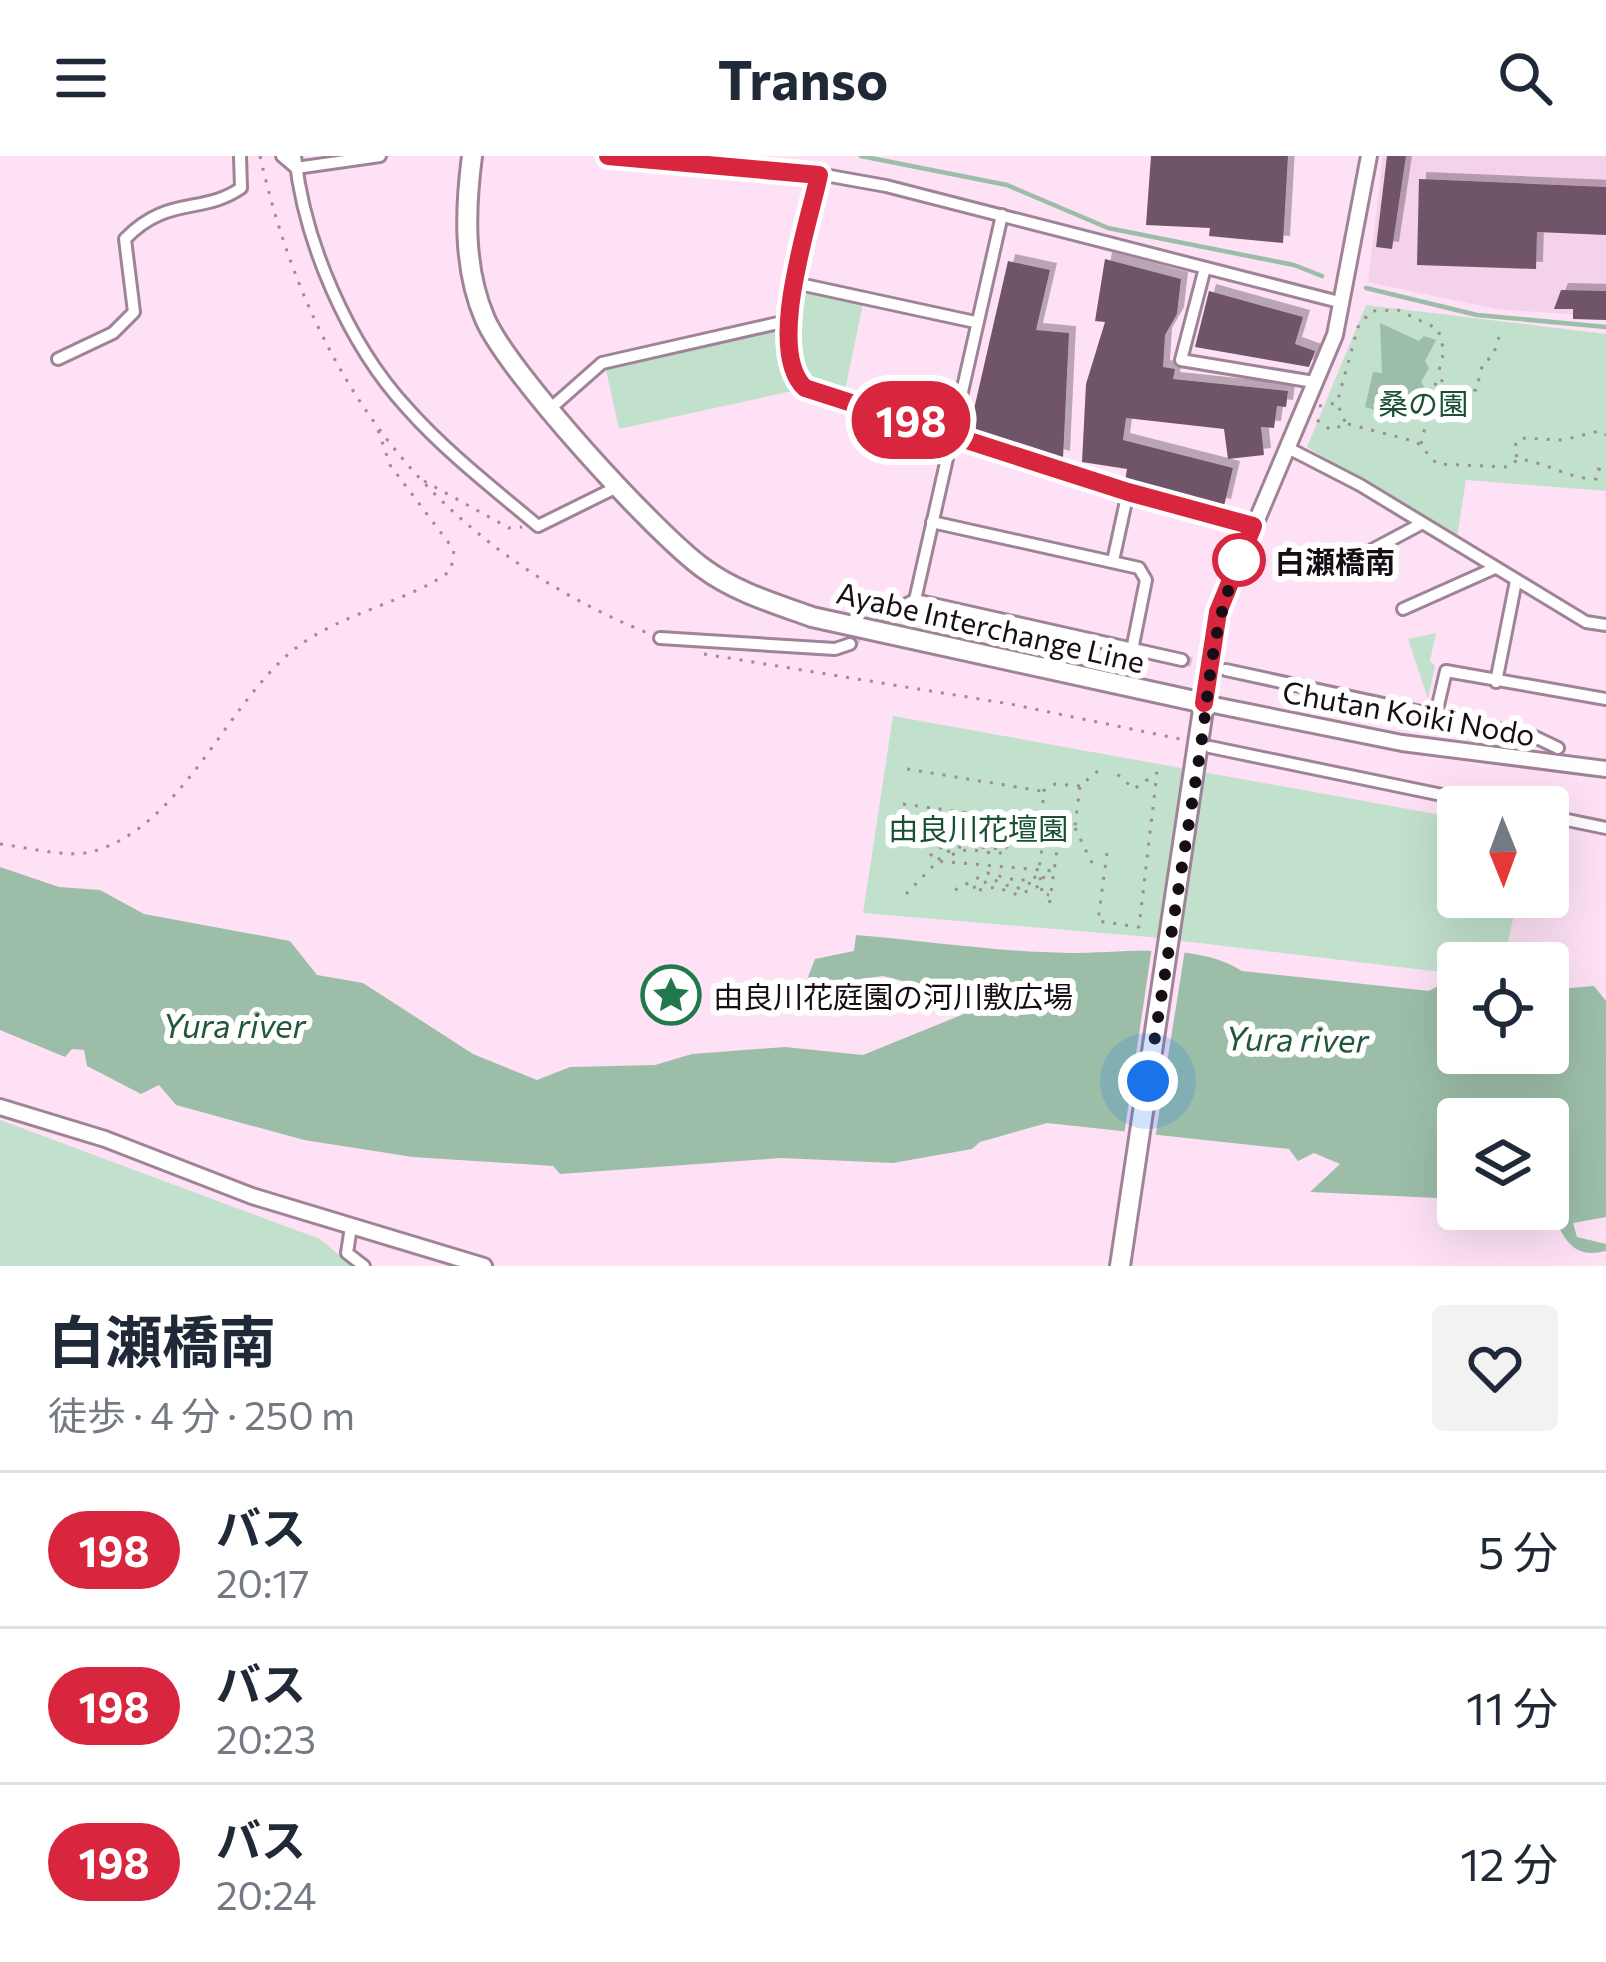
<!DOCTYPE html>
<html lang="ja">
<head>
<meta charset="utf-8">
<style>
  body { margin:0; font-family:Commissioner,"Noto Sans JP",sans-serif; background:#f2f2f3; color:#1f2937; height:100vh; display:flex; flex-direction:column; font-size:45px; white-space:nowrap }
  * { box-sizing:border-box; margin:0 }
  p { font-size:39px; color:#747a83 }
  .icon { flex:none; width:66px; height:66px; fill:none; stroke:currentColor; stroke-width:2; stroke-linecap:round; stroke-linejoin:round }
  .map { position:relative; height:1110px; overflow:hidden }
  .side { display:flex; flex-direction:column; background:#fff; flex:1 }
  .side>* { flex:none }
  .badge { padding:0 24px; border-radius:39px; font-size:42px; line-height:78px }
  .needle { width:78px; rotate:179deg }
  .buttons { position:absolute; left:1437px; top:630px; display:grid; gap:24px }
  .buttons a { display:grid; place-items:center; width:132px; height:132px; border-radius:12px; background:#fff; box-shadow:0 12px 48px #0002; font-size:60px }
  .you { position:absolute; width:60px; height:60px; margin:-30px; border:9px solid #fff; border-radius:50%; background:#1a73e8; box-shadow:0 0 0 18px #1a73e833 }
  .map>.badge { position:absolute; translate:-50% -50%; box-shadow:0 0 0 6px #fff }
  .round { display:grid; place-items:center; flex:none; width:126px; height:126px; border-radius:12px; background:#f2f2f3 }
  .overview { display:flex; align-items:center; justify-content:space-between; height:204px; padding:0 48px }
  h1 { font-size:57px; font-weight:700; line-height:90px }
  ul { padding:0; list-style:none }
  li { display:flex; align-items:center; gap:36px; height:156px; padding:0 48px; border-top:3px solid #e0e1e3 }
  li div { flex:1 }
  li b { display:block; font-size:45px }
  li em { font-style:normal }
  li .badge { min-width:132px; font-weight:700; text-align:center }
  header { display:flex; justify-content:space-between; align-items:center; height:156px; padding:0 48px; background:#fff; font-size:54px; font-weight:700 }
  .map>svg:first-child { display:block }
  .built { fill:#f5d2eb }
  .green { fill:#c2e1cd }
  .water { fill:#9cbea8 }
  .pier { fill:#fee1f5 }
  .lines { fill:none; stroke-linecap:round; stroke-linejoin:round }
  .stream { stroke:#9cbea8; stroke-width:4.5 }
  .building { fill:#705468; filter:url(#shadow) }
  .minor-tunnel { stroke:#dbc1d3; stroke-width:10; stroke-dasharray:10 5; stroke-linecap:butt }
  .minor-casing { stroke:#9e8496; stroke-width:16 }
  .tertiary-casing { stroke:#9e8496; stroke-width:20 }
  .primary-casing { stroke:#9e8496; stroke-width:24 }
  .path { stroke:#9f8a98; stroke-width:3; stroke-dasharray:3 9; stroke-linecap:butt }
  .minor { stroke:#fff; stroke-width:10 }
  .tertiary { stroke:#fff; stroke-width:14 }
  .primary { stroke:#fff; stroke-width:18 }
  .line-casing { stroke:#fff; stroke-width:27 }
  .line { stroke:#d7263d; stroke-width:18 }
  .walk { stroke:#170d14; stroke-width:12; stroke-dasharray:0 21.6 }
  .stop-dot { fill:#fff; stroke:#d7263d; stroke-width:6 }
  .labels { text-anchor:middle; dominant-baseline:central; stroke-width:12; stroke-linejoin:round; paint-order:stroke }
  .park-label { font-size:30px; fill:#195133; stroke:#fff }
  .stop-label { font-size:30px; font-weight:bold; fill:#170d14; stroke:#fff; text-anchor:start }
  .street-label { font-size:30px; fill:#170d14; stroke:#fff }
  .poi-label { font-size:30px; fill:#170d14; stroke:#fff; text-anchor:start }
  .water-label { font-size:33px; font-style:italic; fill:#21583a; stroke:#fff }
</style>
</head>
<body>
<header><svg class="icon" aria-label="menu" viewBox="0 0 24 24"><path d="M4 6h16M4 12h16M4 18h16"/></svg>Transo<svg class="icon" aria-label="search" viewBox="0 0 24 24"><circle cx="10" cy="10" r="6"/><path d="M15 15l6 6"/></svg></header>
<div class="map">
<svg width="1606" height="1110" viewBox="0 0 1606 1110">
  <defs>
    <filter id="shadow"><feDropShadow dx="7" dy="-7" stdDeviation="0" flood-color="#0004"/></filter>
  </defs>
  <rect width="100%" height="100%" fill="#fee1f5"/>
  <path class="built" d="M1383,0H1606V161L1496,153L1368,126Z"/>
  <g class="green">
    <path d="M806,136L863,148L845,234L805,222L793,167L799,139Z"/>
    <path d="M1366,149L1606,178V335L1466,324L1456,387L1307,291Z"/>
    <path d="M770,172L781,179L792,235L619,273L605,210Z"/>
    <path d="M1436,477L1430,505L1435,510L1428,543L1408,483Z"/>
    <path d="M893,560L1458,662V741H1518L1503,807H1458V818L1149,781L863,757Z"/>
    <path d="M0,964L320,1083L352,1110H0Z"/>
  </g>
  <g class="water">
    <path d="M1380,167L1419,185L1424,180L1436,184L1425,205L1429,212L1421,226L1426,234L1415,249L1395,260L1365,251L1373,216L1382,217Z"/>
    <path d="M0,711L59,731L100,734L144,758L290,785L317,819L363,827L473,898L537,924L570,911L655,909L692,898L785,891L863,899L991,847L883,820L821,828L808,821L815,803L854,795L856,779C927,785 999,796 1069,797C1121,797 1197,785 1242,815L1429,835L1445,826L1458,827V897H1548V834L1594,830L1606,845V1061L1573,1067L1577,1081L1606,1088V1095C1578,1102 1568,1090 1556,1066L1527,1067L1520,1053H1548V963H1458V1043L1310,1036L1340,1008L1314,997L1298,1005L1289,993L1047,967L980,986L972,993L893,1007L781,1002L560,1018L553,1010L413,1001L304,984L176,949L159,929L141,938L87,910L84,894L72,893L65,901L0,874Z"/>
  </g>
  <path class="pier" d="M1152,791L1185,794L1155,983L1124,979Z"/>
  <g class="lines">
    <g class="stream">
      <path d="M861,0L1007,29L1108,72L1294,109L1322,120"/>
      <path d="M1366,132L1477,159L1606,171"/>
    </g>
  </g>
  <g class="building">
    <path d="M1151,0H1288L1283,87L1209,80L1210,72L1146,69Z"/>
    <path d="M1387,0H1406L1392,93L1376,91Z"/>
    <path d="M1419,23L1606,31V79L1537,76L1536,113L1417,109Z"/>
    <path d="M1105,103L1181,123L1177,158L1165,179L1163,211L1175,213L1173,223L1288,235L1286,251L1277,250L1274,272L1261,271L1264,299L1228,303L1224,273L1126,262L1123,284L1233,312L1224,350L1125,325L1127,313L1082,306L1086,228L1105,166L1095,165Z"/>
    <path d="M1008,105L1050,114L1036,174L1069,177L1063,302L969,275Z"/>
    <path d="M1561,134L1606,135V164L1573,163V153H1554Z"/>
    <path d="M1209,135L1303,161L1295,188L1315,195L1309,211L1195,191Z"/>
  </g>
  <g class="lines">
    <g class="minor-tunnel">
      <path d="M850,488L887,458"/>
      <path d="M1182,504L1226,514"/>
    </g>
    <g class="minor-casing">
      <g id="minor">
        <path d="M282,0L296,12L380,0"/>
        <path d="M295,0C304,86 348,188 407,252C445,295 494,333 538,370L617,331"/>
        <path d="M608,0L819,18L886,30L1343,147"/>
        <path d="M819,18C809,66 765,195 805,232L1128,336L1253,370"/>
        <path d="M1205,112L1181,204L1314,226"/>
        <path d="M795,127L975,166"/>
        <path d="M58,203L113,177L134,156L125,83C167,39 202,59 241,32L240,0"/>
        <path d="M551,252L602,207L787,165"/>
        <path d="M1290,293L1360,329L1586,466L1606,469"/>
        <path d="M932,366L1139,412L1146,424L1132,494"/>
        <path d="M1372,394L1419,369"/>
        <path d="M1113,405L1128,336"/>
        <path d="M915,444L1002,59"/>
        <path d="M1403,453L1495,412"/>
        <path d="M887,458L915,444L1182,504"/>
        <path d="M660,482L835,493L850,488"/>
        <path d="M1226,514L1535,581L1558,592"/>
        <path d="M1496,526L1516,425"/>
        <path d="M1436,558L1446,515L1606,543"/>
        <path d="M1210,591L1500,651"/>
        <path d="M1548,660L1606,672"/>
        <path d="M351,1071L347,1097L364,1110"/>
      </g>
    </g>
    <g class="tertiary-casing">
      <g id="tertiary">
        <path d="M1369,0L1335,179L1218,456L1204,547L1402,587L1606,613"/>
        <path d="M0,951L105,983L252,1040L484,1110"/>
      </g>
    </g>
    <g class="primary-casing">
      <path id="primary" d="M472,0C465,54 463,112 485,163C509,218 654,376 703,412C735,436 776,448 812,461L1204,547L1120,1110"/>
    </g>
    <g class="path">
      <path d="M260,0C311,226 433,390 650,478"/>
      <path d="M1319,250L1337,247L1358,171L1371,155L1398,154L1438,173L1444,195L1437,222"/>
      <path d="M1317,264L1331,274L1346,268L1337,247"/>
      <path d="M1348,268L1417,286L1437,308L1509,311L1518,303C1547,306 1568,323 1596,323L1598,313L1606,315"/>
      <path d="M1421,288L1437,222L1462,236L1476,234L1483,207L1493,200L1499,181"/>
      <path d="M1517,301L1514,291L1520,282L1563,284L1599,275L1606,279"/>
      <path d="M424,325L509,372L522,371"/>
      <path d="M704,498L1010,548L1180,583"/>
      <path d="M907,613L1041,635"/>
      <path d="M1080,630L1055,628L1043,635V661L1059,679L1075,670L1080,630L1099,614"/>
      <path d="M903,648L1013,663L1041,661"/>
      <path d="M909,667L1059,679L1049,751"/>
      <path d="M1075,672L1094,711"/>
      <path d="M0,688C27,691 65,702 91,696C183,672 227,545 296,492C340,457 417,443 451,414L454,394L390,309L378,274"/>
      <path d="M1107,697L1098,765L1139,771L1157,617L1134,633L1117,618"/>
      <path d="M952,699C971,687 987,701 1007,696V690"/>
      <path d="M930,700C957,674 976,691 1007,688L1012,681L1033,688L1043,685L1039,712"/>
      <path d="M938,704C962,680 977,695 1007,692"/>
      <path d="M973,732L992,723L1016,733L1042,722"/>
      <path d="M955,734L987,717L1019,725L1044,719L1041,738L1049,739"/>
      <path d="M979,734L996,731L1018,739L1041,729"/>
      <path d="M906,738L938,705L1052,715"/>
    </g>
    <use href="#minor" class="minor"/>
    <use href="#tertiary" class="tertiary"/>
    <use href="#primary" class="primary"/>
  </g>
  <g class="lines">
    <g class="line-casing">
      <path id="line" d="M608,0L819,19C809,67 765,195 805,232L1128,336L1253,370L1218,456L1204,547"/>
    </g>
    <use href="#line" class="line"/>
    <path class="walk" d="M1148,925C1165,818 1182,710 1199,603C1211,525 1209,481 1239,404"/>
  </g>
  <defs>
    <g id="sight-ring" transform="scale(3)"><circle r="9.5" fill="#fff" stroke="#21784b" stroke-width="1.5"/><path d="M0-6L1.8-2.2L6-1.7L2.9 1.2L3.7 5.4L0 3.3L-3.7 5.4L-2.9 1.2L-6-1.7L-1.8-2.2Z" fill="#21784b"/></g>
  </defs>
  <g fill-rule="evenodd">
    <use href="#sight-ring" x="671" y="839"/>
  </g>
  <circle class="stop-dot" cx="1239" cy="404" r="24"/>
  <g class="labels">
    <g class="park-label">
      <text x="1423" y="246">桑の園</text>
      <text x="978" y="671">由良川花壇園</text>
    </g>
    <g class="stop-label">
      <text x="1275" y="404">白瀬橋南</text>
    </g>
    <g class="street-label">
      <text transform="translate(991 470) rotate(13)">Ayabe Interchange Line</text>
      <text transform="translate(1409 556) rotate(10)">Chutan Koiki Nodo</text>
    </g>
    <g class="poi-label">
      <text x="713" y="839">由良川花庭園の河川敷広場</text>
    </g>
    <g class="water-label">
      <text x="234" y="868">Yura river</text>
      <text transform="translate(1297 882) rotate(1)">Yura river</text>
    </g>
  </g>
</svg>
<div class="buttons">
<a><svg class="needle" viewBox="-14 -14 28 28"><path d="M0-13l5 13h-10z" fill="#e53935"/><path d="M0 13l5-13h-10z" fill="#747a83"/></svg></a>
<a><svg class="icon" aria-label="locate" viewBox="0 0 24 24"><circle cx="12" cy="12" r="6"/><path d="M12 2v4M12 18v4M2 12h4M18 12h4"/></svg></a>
<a><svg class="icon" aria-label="layers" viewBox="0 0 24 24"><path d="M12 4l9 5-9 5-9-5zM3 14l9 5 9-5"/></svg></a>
</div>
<div class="you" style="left:1148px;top:925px"></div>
<b class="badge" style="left:911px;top:264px;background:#d7263d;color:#fff">198</b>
</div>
<section class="side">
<div class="overview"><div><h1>白瀬橋南</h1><p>徒歩 · 4 分 · 250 m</p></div><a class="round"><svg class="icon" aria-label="heart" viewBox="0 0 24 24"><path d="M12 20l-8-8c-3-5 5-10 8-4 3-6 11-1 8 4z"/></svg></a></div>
<ul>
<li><span class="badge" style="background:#d7263d;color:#fff">198</span><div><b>バス</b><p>20:17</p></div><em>5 分</em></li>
<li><span class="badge" style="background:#d7263d;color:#fff">198</span><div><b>バス</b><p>20:23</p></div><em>11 分</em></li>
<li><span class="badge" style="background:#d7263d;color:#fff">198</span><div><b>バス</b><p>20:24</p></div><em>12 分</em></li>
</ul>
</section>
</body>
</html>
